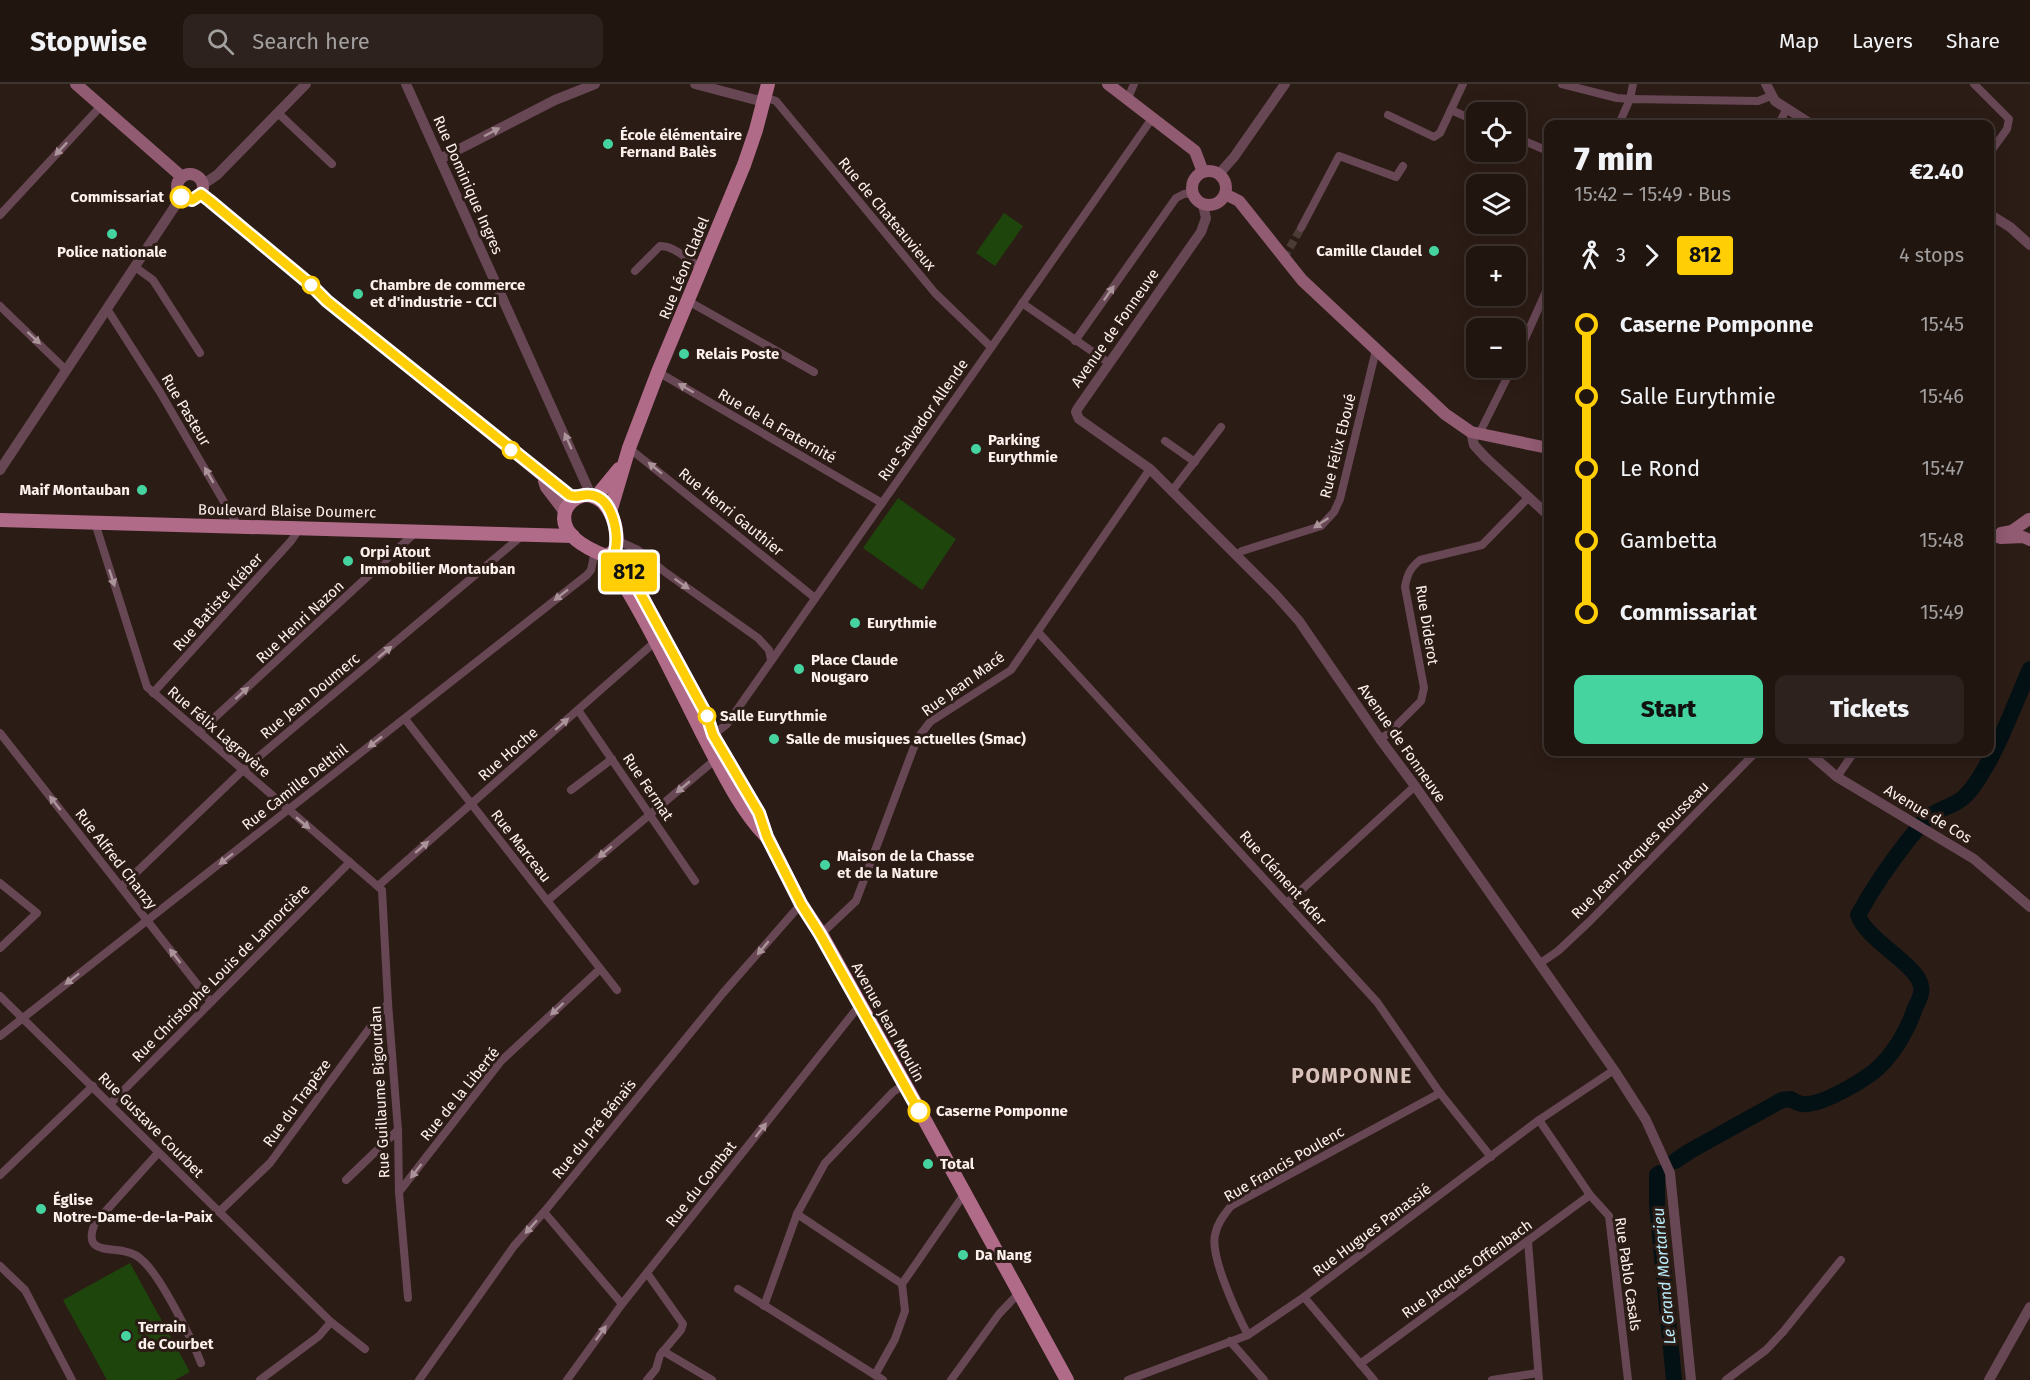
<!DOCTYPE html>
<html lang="en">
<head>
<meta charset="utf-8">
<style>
  body { margin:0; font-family:"Fira Sans",sans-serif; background:#2d221e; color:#f1f3f6; height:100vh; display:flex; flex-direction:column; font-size:22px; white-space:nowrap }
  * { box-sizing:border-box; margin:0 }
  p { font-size:20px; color:#a29f9f }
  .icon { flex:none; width:33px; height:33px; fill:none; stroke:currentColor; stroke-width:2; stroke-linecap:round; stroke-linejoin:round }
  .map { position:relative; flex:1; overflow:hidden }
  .sheet { position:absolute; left:1544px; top:36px; width:450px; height:636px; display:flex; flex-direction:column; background:#211510; border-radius:12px; box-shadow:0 3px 15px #0003,0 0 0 2px #3e3430 }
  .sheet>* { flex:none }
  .badge { padding:0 12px; border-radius:4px; font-size:21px; line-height:39px }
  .fabs { position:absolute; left:1466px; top:18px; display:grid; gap:12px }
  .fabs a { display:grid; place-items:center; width:60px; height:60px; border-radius:12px; background:#211510; box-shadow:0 3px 15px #0003,0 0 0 2px #3e3430; font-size:30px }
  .map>.badge { position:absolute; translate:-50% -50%; box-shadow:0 0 0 3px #fff }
  .legs { display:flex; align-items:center; gap:9px; height:66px; padding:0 30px; font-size:20px }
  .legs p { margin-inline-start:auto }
  .summary { display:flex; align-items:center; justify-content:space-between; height:102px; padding:0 30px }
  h1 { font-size:33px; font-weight:800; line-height:45px }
  .button { display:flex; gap:12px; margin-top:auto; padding:12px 30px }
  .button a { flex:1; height:69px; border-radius:12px; background:#45d49f; color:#111; font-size:24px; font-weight:800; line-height:69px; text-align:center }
  .button a+a { background:#2d221e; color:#f1f3f6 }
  ul { padding:0 30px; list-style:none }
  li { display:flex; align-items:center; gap:21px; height:72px; font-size:22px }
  li i { display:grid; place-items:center; width:9px; height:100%; margin:0 8px; background:currentColor }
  li i::after { content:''; width:15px; height:15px; margin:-8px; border:4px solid; border-radius:50%; background:#211510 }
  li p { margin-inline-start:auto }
  li:first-child i { background:linear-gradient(#0000 50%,currentColor 0) }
  li:last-child i { background:linear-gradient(currentColor 50%,#0000 0) }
  header { display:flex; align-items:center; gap:36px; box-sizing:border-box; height:84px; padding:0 30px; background:#211510; border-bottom:2px solid #3e3430 }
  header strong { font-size:28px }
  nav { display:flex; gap:33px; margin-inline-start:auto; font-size:21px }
  .search { width:420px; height:54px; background:#2d221e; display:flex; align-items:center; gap:15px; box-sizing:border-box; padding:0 21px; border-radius:12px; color:#a29f9f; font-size:22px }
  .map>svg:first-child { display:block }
  .green { fill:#1e450b }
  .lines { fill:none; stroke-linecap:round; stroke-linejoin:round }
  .river { stroke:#031114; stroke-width:16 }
  .minor-tunnel { stroke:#4b3c36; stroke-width:8; stroke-dasharray:8 4; stroke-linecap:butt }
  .minor { stroke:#684755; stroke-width:8 }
  .tertiary { stroke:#684755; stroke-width:10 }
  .secondary { stroke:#915b72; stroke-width:12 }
  .primary { stroke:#b06b89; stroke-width:14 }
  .oneway { fill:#ab9499 }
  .line-1-casing { stroke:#fff; stroke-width:14 }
  .line-1 { stroke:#ffce05; stroke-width:9 }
  .poi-dot { fill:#45d49f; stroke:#2c1c16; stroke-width:2 }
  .stop-1-dot { fill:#fff; stroke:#ffce05; stroke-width:3 }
  .labels { text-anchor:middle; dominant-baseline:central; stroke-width:6; stroke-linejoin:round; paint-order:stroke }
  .poi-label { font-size:15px; font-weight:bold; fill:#fdf1ed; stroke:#2c1c16; text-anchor:start }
  .street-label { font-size:15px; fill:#fdf1ed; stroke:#2c1c16 }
  .stop-label { font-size:15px; font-weight:bold; fill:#fdf1ed; stroke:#2c1c16; text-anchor:start }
  .water-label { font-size:16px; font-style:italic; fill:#b8edfb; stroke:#2c1c16 }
  .district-label { font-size:21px; font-weight:bold; letter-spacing:1.5px; fill:#d8c2b9; stroke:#2c1c16 }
</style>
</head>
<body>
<header>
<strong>Stopwise</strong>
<div class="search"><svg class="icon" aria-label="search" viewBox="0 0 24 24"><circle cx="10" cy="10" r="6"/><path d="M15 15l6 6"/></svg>Search here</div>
<nav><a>Map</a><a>Layers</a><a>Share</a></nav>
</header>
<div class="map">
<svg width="2030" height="1296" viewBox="0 0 2030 1296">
  <rect width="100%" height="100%" fill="#2c1c16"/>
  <g class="green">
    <path d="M1004,129L1023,142L995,182L976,169Z"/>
    <path d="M898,414L956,455L922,506L863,464Z"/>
    <path d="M130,1179L190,1288L175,1296H107L63,1216Z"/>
  </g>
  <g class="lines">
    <g class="river">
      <path d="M1675,1077L1690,1067L1782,1016L1791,1015C1796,1019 1800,1021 1807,1020C1826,1019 1871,993 1883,979C1897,964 1909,943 1915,924C1918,918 1923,909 1921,902C1917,880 1867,857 1858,831C1873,804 1890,779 1909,755C1915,748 1920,740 1927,734C1940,723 1958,722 1969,708C1995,676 2013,623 2030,585"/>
      <path d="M1660,1089L1657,1091V1121L1674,1296"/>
    </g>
    <path class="minor-tunnel" d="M1284,174L1301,144"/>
    <g class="minor">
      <path d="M1562,0L1617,14L1630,15L1633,0"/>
      <path d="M1974,0L2009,35L2007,45L1989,70"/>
      <path d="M1128,14L1134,0"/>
      <path d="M764,15H770L776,17L935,209L991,263"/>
      <path d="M1451,26L1476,37"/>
      <path d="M278,29L332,80"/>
      <path d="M1388,31L1434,53L1440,49L1463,0"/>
      <path d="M1619,40L1630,15L1758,17L1771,12"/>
      <path d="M1779,40L1787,24"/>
      <path d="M1515,53L1548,67"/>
      <path d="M0,131L101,22"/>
      <path d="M1301,144L1339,72L1396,93L1403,82"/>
      <path d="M135,183L153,196L200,269"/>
      <path d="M635,187L660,162C676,162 687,177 701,183"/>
      <path d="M688,217L814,288"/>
      <path d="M1022,219L1109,279"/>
      <path d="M0,222L66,286"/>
      <path d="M107,225L160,308L238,442"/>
      <path d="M1075,257L1176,114L1184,110L1192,109"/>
      <path d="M1515,277L1548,203"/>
      <path d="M658,288L882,419"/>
      <path d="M1479,350L1512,284"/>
      <path d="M1165,357L1195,378"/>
      <path d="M629,364L815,514"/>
      <path d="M1172,407L1221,343"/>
      <path d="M95,439L147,603L382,806L388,919L398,1046L399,1108L408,1214"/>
      <path d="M616,456L638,466L665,488L758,554L769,566L771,576"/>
      <path d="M1236,471L1242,467L1321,442L1334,428L1340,415L1376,266"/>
      <path d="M1038,548L1377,918L1440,1009L1491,1073"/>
      <path d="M153,609L291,457L300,444"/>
      <path d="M578,626L695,797"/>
      <path d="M405,635L617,906"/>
      <path d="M199,648L417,447"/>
      <path d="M0,649L211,918"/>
      <path d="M713,651L727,640L1153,33"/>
      <path d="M1380,655L1389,649L1421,617L1424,604L1405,503C1407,491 1410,484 1420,476L1482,461L1529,413"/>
      <path d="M1837,693L1854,668"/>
      <path d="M571,706L612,675"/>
      <path d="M0,799L37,829L0,864"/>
      <path d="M378,802L656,557"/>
      <path d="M121,803L243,686L524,450"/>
      <path d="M547,817L716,675L720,674"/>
      <path d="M1287,819L1415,702"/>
      <path d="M821,850L856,817L917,655L930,638L1011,586L1150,385"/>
      <path d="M1539,880L1558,867L1590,837L1756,668"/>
      <path d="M0,912L331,1238L365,1265"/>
      <path d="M0,952L587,491L591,486L595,467"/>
      <path d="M111,1019L350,778"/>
      <path d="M1539,1036L1590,1111L1609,1132L1628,1296"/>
      <path d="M158,1069L95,1139C82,1170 109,1163 127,1168C132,1169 139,1173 143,1177C161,1193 192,1255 201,1279"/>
      <path d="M0,1091L93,1002"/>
      <path d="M346,1096L398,1046"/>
      <path d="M399,1108L501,977L600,885"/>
      <path d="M219,1128L270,1079L388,919"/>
      <path d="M544,1128L622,1220"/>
      <path d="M797,1130L902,1200"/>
      <path d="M1528,1157L1539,1296"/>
      <path d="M0,1182L25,1206L72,1296"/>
      <path d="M738,1205L883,1296"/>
      <path d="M1304,1213L1374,1296"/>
      <path d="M764,1222L797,1130L825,1079L893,1008L905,1000"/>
      <path d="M1248,1251C1237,1230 1210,1173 1215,1151C1217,1140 1223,1132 1231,1122L1440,1009"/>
      <path d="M1230,1257L1264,1296"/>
      <path d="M663,1267L712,1296"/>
      <path d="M1360,1280L1590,1111"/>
      <path d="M875,1291L895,1255L905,1227L902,1200L965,1109"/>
      <path d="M260,1296L319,1252L331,1238"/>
      <path d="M419,1296L514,1162L544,1128L723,909L801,820"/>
      <path d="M567,1296L622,1220L859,922"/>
      <path d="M647,1296L656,1285L660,1271L681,1246L683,1240L647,1189"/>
      <path d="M951,1296L999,1230L1019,1209"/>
      <path d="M1128,1296L1248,1251L1304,1213L1539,1036L1614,986"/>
      <path d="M1492,1296L1538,1289"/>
      <path d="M1726,1296L1766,1266L1783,1248L1841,1176"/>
    </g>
    <g class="tertiary">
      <path d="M406,0L591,411"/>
      <path d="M695,0L756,16L764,15"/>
      <path d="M1766,0L1775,17L1811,40"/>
      <path d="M440,75L555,16L595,0"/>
      <path d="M1219,90L1234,73L1285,0"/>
      <path d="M202,101L217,91L306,0"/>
      <path d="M1203,121L1206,134L1201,148L1078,324L1076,328L1079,335L1150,385L1275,510L1299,537L1380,655L1415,702L1614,986L1646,1036L1670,1089L1691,1296"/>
      <path d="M1989,130L2010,143L2030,161"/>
      <path d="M1471,348L1474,361L1486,374L1548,431"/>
      <path d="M0,386L181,113"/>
      <path d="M1808,668L1837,693L1974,775L2030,823"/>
      <path d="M1989,1296L2030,1223"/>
    </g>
    <g class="secondary">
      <path d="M76,0L182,93"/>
      <path d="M1108,0L1195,67L1203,88"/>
      <circle cx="1209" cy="104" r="17"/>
      <circle cx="190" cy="103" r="13"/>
      <path d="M201,110L311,201L327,217L543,392L569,411L575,414"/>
      <path d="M1225,110L1239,117L1302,196L1445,330L1471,348L1548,364"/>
      <path d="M544,397L546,403L565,428"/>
      <path d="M2001,449L2012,447L2029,435"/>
      <path d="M1989,450L2001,454L2023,453L2030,456"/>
    </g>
    <g class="primary">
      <path d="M584,411C610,411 621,446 615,467L606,472C588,465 556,450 566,425C570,417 576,414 584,411Z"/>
      <path d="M596,413L619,385"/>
      <path d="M610,428L629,364L658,288L744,81L756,46L768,0"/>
      <path d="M0,436L573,452"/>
      <path d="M615,467L626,483L707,632L713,651L759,729L767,753L801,820L821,850L905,1000L1067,1296"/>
      <path d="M606,472C643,527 672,590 702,649C719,681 740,726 765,751"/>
    </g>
  </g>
  <defs><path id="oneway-solid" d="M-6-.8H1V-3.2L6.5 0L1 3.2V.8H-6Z" transform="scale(1.5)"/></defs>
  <g class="oneway">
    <use href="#oneway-solid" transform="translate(492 48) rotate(-28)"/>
    <use href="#oneway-solid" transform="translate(61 65) rotate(133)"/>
    <use href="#oneway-solid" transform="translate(1109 209) rotate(-55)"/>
    <use href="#oneway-solid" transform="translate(34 254) rotate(43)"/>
    <use href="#oneway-solid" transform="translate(686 304) rotate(-150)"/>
    <use href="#oneway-solid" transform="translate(568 357) rotate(-114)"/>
    <use href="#oneway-solid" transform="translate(655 384) rotate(-141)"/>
    <use href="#oneway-solid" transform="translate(209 391) rotate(-120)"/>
    <use href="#oneway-solid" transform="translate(1321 439) rotate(146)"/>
    <use href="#oneway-solid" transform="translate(112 494) rotate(72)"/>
    <use href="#oneway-solid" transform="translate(682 500) rotate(35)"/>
    <use href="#oneway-solid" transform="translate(561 511) rotate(142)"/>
    <use href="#oneway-solid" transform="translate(385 568) rotate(-40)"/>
    <use href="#oneway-solid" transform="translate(242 609) rotate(-42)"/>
    <use href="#oneway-solid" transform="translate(562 640) rotate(-41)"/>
    <use href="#oneway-solid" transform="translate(375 658) rotate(142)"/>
    <use href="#oneway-solid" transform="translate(683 703) rotate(140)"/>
    <use href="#oneway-solid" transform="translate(55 719) rotate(-128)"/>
    <use href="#oneway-solid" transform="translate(303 739) rotate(40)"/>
    <use href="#oneway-solid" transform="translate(422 763) rotate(-41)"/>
    <use href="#oneway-solid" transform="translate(605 768) rotate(140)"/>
    <use href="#oneway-solid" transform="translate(226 775) rotate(142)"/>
    <use href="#oneway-solid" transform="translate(763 864) rotate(130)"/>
    <use href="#oneway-solid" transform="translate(175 872) rotate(-128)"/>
    <use href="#oneway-solid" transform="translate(72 895) rotate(142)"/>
    <use href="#oneway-solid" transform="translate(557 925) rotate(137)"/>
    <use href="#oneway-solid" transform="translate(761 1046) rotate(-52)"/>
    <use href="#oneway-solid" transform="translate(416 1087) rotate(128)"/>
    <use href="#oneway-solid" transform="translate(531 1143) rotate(132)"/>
    <use href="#oneway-solid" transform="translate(601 1249) rotate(-54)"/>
  </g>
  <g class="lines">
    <g class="line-1-casing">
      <path id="line-1" d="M181,113L192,116L201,110L210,117L311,201L327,217L569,411C577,415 583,409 591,411C613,414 619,450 615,467L626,483L707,632L713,651L759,729L767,753L801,820L820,850L919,1027"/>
    </g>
    <use href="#line-1" class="line-1"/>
  </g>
  <g class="poi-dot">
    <circle cx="608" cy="60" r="6"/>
    <circle cx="112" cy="150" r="6"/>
    <circle cx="1434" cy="167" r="6"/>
    <circle cx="358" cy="210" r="6"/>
    <circle cx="684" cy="270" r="6"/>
    <circle cx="976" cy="365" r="6"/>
    <circle cx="142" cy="406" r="6"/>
    <circle cx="348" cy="477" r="6"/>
    <circle cx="855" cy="539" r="6"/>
    <circle cx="799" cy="585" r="6"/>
    <circle cx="774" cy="655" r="6"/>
    <circle cx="825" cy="781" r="6"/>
    <circle cx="928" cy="1080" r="6"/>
    <circle cx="41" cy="1125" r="6"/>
    <circle cx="963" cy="1171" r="6"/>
    <circle cx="126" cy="1252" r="6"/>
  </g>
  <g class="stop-1-dot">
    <circle cx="181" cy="113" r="10"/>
    <circle cx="311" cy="201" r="8"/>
    <circle cx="511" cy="366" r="8"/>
    <circle cx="707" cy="632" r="8"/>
    <circle cx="919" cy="1027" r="10"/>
  </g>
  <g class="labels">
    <g class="poi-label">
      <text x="620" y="51">École élémentaire<tspan x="620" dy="17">Fernand Balès</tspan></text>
      <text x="1422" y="167" text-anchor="end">Camille Claudel</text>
      <text x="112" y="168" text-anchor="middle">Police nationale</text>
      <text x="370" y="201">Chambre de commerce<tspan x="370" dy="17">et d'industrie - CCI</tspan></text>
      <text x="696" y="270">Relais Poste</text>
      <text x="988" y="356">Parking<tspan x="988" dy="17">Eurythmie</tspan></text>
      <text x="130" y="406" text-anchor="end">Maif Montauban</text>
      <text x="360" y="468">Orpi Atout<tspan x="360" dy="17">Immobilier Montauban</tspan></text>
      <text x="867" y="539">Eurythmie</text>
      <text x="811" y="576">Place Claude<tspan x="811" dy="17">Nougaro</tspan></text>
      <text x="786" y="655">Salle de musiques actuelles (Smac)</text>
      <text x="837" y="772">Maison de la Chasse<tspan x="837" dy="17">et de la Nature</tspan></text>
      <text x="940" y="1080">Total</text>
      <text x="53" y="1116">Église<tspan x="53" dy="17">Notre-Dame-de-la-Paix</tspan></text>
      <text x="975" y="1171">Da Nang</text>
      <text x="138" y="1243">Terrain<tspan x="138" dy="17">de Courbet</tspan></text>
    </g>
    <g class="street-label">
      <text transform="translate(468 101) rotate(66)">Rue Dominique Ingres</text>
      <text transform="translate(887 130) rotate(50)">Rue de Chateauvieux</text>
      <text transform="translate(684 184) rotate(-68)">Rue Léon Cladel</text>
      <text transform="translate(1115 244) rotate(-55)">Avenue de Fonneuve</text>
      <text transform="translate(186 326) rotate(59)">Rue Pasteur</text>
      <text transform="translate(923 336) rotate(-55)">Rue Salvador Allende</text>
      <text transform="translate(777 342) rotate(30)">Rue de la Fraternité</text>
      <text transform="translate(1338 362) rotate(-76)">Rue Félix Eboué</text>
      <text transform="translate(287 427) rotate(1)">Boulevard Blaise Doumerc</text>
      <text transform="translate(731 428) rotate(39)">Rue Henri Gauthier</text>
      <text transform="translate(218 518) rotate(-48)">Rue Batiste Kléber</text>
      <text transform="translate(300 538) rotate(-43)">Rue Henri Nazon</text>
      <text transform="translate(1427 541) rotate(81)">Rue Diderot</text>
      <text transform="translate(963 600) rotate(-36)">Rue Jean Macé</text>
      <text transform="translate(310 612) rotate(-40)">Rue Jean Doumerc</text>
      <text transform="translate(219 648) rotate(41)">Rue Félix Lagravère</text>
      <text transform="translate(1402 659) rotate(55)">Avenue de Fonneuve</text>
      <text transform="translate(508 670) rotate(-41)">Rue Hoche</text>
      <text transform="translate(295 703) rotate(-38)">Rue Camille Delthil</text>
      <text transform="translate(648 703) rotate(56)">Rue Fermat</text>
      <text transform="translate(1928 730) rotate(31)">Avenue de Cos</text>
      <text transform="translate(521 762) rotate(52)">Rue Marceau</text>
      <text transform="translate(1640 766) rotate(-45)">Rue Jean-Jacques Rousseau</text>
      <text transform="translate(116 775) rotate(52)">Rue Alfred Chanzy</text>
      <text transform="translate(1283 794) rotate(48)">Rue Clément Ader</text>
      <text transform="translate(221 889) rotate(-45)">Rue Christophe Louis de Lamorcière</text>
      <text transform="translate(888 938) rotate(61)">Avenue Jean Moulin</text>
      <text transform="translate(380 1008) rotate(-93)">Rue Guillaume Bigourdan</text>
      <text transform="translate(460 1010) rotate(-51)">Rue de la Liberté</text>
      <text transform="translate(297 1019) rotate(-54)">Rue du Trapèze</text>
      <text transform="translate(151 1041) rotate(45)">Rue Gustave Courbet</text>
      <text transform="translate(594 1045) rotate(-51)">Rue du Pré Bénaïs</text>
      <text transform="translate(1284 1080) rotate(-30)">Rue Francis Poulenc</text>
      <text transform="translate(701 1100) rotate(-52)">Rue du Combat</text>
      <text transform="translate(1372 1146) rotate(-37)">Rue Hugues Panassié</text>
      <text transform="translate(1467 1185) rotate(-36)">Rue Jacques Offenbach</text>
      <text transform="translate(1628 1190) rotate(82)">Rue Pablo Casals</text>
    </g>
    <g class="stop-label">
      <text x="164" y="113" text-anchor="end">Commissariat</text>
      <text x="720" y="632">Salle Eurythmie</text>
      <text x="936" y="1027">Caserne Pomponne</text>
    </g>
    <g class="water-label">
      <text transform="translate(1664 1192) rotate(-95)">Le Grand Mortarieu</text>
    </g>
    <g class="district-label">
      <text x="1352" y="992">POMPONNE</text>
    </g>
  </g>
</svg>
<div class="fabs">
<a><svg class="icon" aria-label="locate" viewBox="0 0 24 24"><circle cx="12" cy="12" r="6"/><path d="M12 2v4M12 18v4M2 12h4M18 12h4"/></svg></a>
<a><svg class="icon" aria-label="layers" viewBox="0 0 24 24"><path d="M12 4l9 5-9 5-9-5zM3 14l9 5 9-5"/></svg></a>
<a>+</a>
<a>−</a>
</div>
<b class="badge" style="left:629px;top:488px;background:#ffce05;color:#111">812</b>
<section class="sheet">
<div class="summary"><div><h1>7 min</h1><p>15:42 – 15:49 · Bus</p></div><b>€2.40</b></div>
<div class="legs"><svg class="icon" aria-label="walk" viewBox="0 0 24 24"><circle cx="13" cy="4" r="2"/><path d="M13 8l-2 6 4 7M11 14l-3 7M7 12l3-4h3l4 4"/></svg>3<svg class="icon" aria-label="forward" viewBox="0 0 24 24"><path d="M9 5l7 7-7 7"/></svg><b class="badge" style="background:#ffce05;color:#111">812</b><p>4 stops</p></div>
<ul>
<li><i style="color:#ffce05"></i><b>Caserne Pomponne</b><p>15:45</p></li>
<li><i style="color:#ffce05"></i><span>Salle Eurythmie</span><p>15:46</p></li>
<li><i style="color:#ffce05"></i><span>Le Rond</span><p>15:47</p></li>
<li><i style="color:#ffce05"></i><span>Gambetta</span><p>15:48</p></li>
<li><i style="color:#ffce05"></i><b>Commissariat</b><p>15:49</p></li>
</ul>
<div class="button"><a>Start</a><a>Tickets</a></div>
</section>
</div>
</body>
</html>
